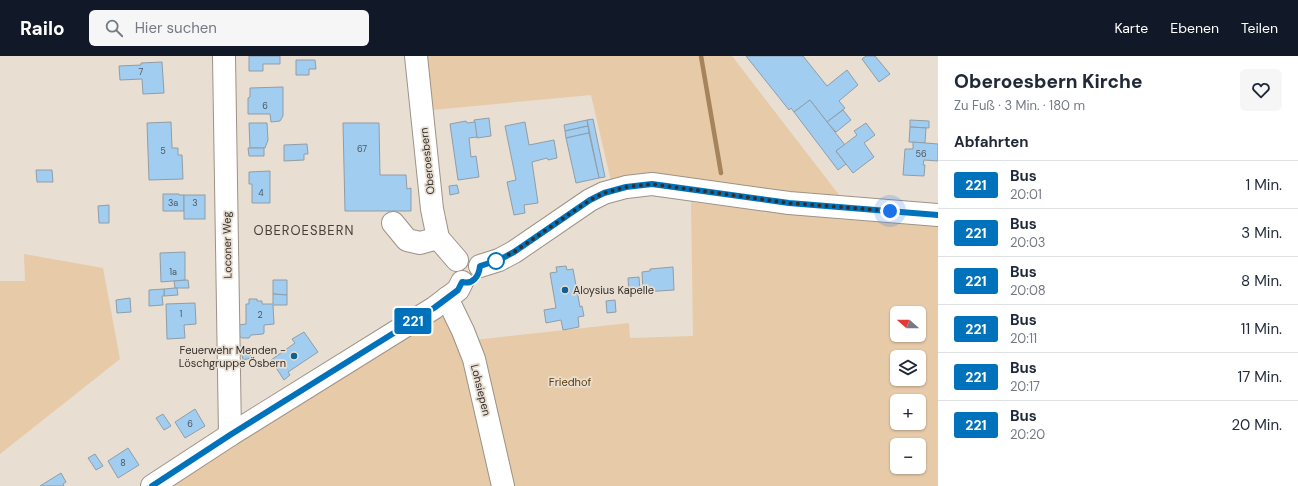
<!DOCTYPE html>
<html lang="de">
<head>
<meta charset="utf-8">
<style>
  body { margin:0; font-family:"DM Sans",sans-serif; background:#f6f6f7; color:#1f2937; height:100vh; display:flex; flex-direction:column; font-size:15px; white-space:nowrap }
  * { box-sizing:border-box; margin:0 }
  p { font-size:13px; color:#747a83 }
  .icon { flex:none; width:22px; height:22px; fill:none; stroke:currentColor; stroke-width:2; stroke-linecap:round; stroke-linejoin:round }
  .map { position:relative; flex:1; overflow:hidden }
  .panel { display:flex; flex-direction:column; background:#fff; width:360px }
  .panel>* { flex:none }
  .badge { padding:0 8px; border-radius:3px; font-size:14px; line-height:26px }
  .needle { width:26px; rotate:291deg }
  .tools { position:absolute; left:890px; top:250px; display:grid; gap:8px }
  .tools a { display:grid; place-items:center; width:36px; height:36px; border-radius:6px; background:#fff; box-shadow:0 1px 3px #0004; font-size:20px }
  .you { position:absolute; width:20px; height:20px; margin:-10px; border:3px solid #fff; border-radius:50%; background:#1a73e8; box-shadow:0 0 0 6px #1a73e833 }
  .map>.badge { position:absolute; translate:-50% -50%; box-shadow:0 0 0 2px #fff }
  h2 { padding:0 16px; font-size:15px; line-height:36px }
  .round { display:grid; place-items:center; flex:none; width:42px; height:42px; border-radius:6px; background:#f6f6f7 }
  .overview { display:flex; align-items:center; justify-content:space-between; height:68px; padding:0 16px }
  h1 { font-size:19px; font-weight:800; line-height:30px }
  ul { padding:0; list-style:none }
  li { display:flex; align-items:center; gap:12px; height:48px; padding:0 16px; border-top:1px solid #e0e1e3 }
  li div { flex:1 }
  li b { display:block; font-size:15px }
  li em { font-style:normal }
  li .badge { min-width:44px; font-weight:700; text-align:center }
  header { display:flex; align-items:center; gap:24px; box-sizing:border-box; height:56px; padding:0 20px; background:#111827; color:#fff }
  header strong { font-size:19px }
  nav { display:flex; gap:22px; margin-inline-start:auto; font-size:14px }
  .search { width:280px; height:36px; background:#f6f6f7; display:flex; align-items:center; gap:10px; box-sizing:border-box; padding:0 14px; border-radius:6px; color:#747a83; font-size:15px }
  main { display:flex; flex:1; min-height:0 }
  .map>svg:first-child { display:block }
  .green { fill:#e7caa8; fill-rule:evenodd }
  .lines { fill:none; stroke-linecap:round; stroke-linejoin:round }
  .stream { stroke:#a5845d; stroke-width:4.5 }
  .building { fill:#a1cdf0; stroke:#919da6 }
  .minor-casing { stroke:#9c9287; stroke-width:24 }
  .minor { stroke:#fff; stroke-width:22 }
  .line-casing { stroke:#fff; stroke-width:9 }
  .line { stroke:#0072bc; stroke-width:6 }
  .walk { stroke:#332f2a; stroke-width:4; stroke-dasharray:0 7.2 }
  .stop-dot { fill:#fff; stroke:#0072bc; stroke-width:2 }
  .poi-dot { fill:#0f6193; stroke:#e9ded2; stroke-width:1.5 }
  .labels { text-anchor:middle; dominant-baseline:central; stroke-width:3.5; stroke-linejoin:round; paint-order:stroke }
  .number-label { font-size:9px; fill:#4e565c }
  .street-label { font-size:11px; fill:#332f2a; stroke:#e9ded2 }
  .poi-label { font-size:11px; fill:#332f2a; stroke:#e9ded2; text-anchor:start }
  .park-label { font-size:11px; fill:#5c3906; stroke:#e9ded2 }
  .quarter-label { font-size:13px; letter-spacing:1px; fill:#484036; stroke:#e9ded2 }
</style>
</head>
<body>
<header>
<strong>Railo</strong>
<div class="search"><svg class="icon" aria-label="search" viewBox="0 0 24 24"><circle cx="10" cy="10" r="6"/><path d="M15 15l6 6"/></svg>Hier suchen</div>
<nav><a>Karte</a><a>Ebenen</a><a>Teilen</a></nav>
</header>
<main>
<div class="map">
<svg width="938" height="430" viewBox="0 0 938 430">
  <rect width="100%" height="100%" fill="#e9ded2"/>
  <g class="green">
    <path d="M425,0H732L843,144L611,125L591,39L432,54Z"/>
    <path d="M691,146L836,163L930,170L938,169V430H507L474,284L629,267L630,282L693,280ZM897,257H919V279H897ZM897,301H919V323H897ZM897,345H919V367H897ZM897,389H919V411H897Z"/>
    <path d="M24,198L103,212L120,303L0,398V225H25Z"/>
    <path d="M439,259L445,260L449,263L469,319L496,430H166Z"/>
  </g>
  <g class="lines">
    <path class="stream" d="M701,0L721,117"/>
  </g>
  <g class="building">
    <path d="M249,0H280V8H263V15H249Z"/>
    <path d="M746,0H803L827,30L847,14L858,29L839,45L845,52L827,66L810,44L794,56L791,52L789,54Z"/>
    <path d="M866,0H875L890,18L879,26L862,3Z"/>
    <path d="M296,4H315L316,13H309V19H296Z"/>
    <path d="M162,6L164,37L143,38L142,23L120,24L119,10L141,9V7Z"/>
    <path d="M283,31V60L280,65L271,66L270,58H248V42L250,41V32Z"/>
    <path d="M810,44L845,89L836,95L846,108L838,114L794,56Z"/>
    <path d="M843,54L851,64L836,76L827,66Z"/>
    <path d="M489,62L491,80L477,82L474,64Z"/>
    <path d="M593,63L605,121L599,122L587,64Z"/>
    <path d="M587,64L588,70L565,75L564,69Z"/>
    <path d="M910,64L929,65V72L910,71Z"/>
    <path d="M466,65L467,67L475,66L477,81L469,82L471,101L476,100L479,121L458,124L450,68Z"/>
    <path d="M171,66L172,92H178V99H182L183,123L149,124L147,67Z"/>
    <path d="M525,66L529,89L554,84L557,102L548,104L547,102L532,106L538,147L524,149L525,157L514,159L507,126L516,124L505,70Z"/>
    <path d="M249,67H267L268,84L265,92H250Z"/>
    <path d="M343,67H379L380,119H406L407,133L411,132V155H345Z"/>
    <path d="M866,67L875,79L864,87L874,101L853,117L836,95L857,79L854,75Z"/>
    <path d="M588,70L589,77L566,82L565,75Z"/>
    <path d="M910,71L926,72L925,87L909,86Z"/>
    <path d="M589,77L599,122L576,127L566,82Z"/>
    <path d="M913,86L938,88V105L924,104L923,109H925L924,120L903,119L905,93H913Z"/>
    <path d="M307,88L308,98H304V104L284,105V89Z"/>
    <path d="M248,92H264V100H249Z"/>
    <path d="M36,114H52L53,126H37Z"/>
    <path d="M270,115V147H252V128H249V116Z"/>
    <path d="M457,129L459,137L450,139L449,130Z"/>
    <path d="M163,138H179V139H184V155H163Z"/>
    <rect x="184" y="139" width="21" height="24"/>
    <path d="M109,149V167H99L98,150Z"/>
    <path d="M185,196V224L161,226L160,197Z"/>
    <path d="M566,210L567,214L573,213L580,251L582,250L584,260L578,261L579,271L563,274L561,264L546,267L544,254L556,252L550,217L557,216L556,211Z"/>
    <path d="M673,211L674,234L643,236L642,216L650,215V213Z"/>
    <path d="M639,221L640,236H629L628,222Z"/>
    <path d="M188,224L189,232H175L174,225Z"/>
    <path d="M273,224H287V239L273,238Z"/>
    <path d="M175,232H177L178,239L164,240V233Z"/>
    <path d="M164,233V240H162L163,249L149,250V234Z"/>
    <path d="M273,238L287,239V249H273L274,268L264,269V277L263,278L251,279L249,282H242L239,280V269L246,268V248H249V243H257V245H262V248H273Z"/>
    <path d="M130,242L131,256L117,257L116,244Z"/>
    <path d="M615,244L616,256L607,257L606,245Z"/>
    <path d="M195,247L196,268L184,269L185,282L167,283L166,248Z"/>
    <path d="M304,276L318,296L288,316L290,319L284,324L271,304L295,287L292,283Z"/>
    <path d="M250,296L251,302L243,304L242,298Z"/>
    <path d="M195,353L205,370L185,382L175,366Z"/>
    <path d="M163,358L171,370L164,374L156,362Z"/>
    <path d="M128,392L139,409L118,422L108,405Z"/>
    <path d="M95,398L103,410L96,414L88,402Z"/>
    <path d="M61,417L66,426L63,428L64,430H40Z"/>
  </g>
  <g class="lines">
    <g class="minor-casing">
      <g id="minor">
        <path d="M224,0L230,379"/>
        <path d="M416,0L432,153L438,182L457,204"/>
        <path d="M393,167L407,184L420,187L438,182"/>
        <path d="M480,210L499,204L514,196L590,144L604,137L626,131L652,128L789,147L938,159"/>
        <path d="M447,242L463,275L474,303L503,430"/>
        <path d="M152,430L230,379L434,252L458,234L462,226"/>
      </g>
    </g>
    <use href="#minor" class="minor"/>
  </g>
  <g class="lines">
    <g class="line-casing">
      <path id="line" d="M152,430L230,379L434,252L458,234L462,226C473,229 479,220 480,210L499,204L514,196L590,144L604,137L626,131L652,128L789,147L938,159"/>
    </g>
    <use href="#line" class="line"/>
    <path class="walk" d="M496,205L514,196L590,144L604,137L626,131L652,128L789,147L890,155"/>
  </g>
  <circle class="stop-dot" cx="496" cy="205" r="8"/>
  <g class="poi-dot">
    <circle cx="565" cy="234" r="4"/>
    <circle cx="294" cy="300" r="4"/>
  </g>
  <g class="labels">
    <g class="number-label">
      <text x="141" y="16">7</text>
      <text x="265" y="50">6</text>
      <text x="362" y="93">67</text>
      <text x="163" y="95">5</text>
      <text x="921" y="98">56</text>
      <text x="261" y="137">4</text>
      <text x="173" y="147">3a</text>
      <text x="195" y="147">3</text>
      <text x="173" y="216">1a</text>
      <text x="181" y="258">1</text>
      <text x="260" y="259">2</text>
      <text x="190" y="368">6</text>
      <text x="123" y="407">8</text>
    </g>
    <g class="street-label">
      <text transform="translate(427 105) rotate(-96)">Oberoesbern</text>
      <text transform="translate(227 189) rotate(-91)">Loconer Weg</text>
      <text transform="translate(481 334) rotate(76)">Lohsiepen</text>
    </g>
    <g class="poi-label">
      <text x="573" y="234">Aloysius Kapelle</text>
      <text x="286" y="294" text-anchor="end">Feuerwehr Menden -<tspan x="286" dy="13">Löschgruppe Ösbern</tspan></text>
    </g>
    <g class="park-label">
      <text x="570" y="326">Friedhof</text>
    </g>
    <g class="quarter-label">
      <text x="304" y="174">OBEROESBERN</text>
    </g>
  </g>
</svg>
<div class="tools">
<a><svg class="needle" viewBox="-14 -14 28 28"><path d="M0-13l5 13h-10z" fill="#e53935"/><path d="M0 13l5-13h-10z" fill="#747a83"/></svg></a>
<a><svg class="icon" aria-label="layers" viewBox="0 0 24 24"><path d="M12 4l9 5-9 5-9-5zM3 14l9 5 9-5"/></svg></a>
<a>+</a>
<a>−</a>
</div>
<div class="you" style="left:890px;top:155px"></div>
<b class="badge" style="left:413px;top:265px;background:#0072bc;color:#fff">221</b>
</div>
<section class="panel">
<div class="overview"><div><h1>Oberoesbern Kirche</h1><p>Zu Fuß · 3 Min. · 180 m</p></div><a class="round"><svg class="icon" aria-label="heart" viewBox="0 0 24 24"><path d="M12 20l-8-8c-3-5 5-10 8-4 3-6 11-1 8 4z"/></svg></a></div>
<h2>Abfahrten</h2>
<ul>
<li><span class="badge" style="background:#0072bc;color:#fff">221</span><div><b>Bus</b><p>20:01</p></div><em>1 Min.</em></li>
<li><span class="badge" style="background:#0072bc;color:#fff">221</span><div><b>Bus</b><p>20:03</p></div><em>3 Min.</em></li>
<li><span class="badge" style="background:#0072bc;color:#fff">221</span><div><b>Bus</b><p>20:08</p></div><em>8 Min.</em></li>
<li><span class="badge" style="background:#0072bc;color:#fff">221</span><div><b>Bus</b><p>20:11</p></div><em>11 Min.</em></li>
<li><span class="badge" style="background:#0072bc;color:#fff">221</span><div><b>Bus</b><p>20:17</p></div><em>17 Min.</em></li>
<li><span class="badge" style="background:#0072bc;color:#fff">221</span><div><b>Bus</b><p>20:20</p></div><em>20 Min.</em></li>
</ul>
</section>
</main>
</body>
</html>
